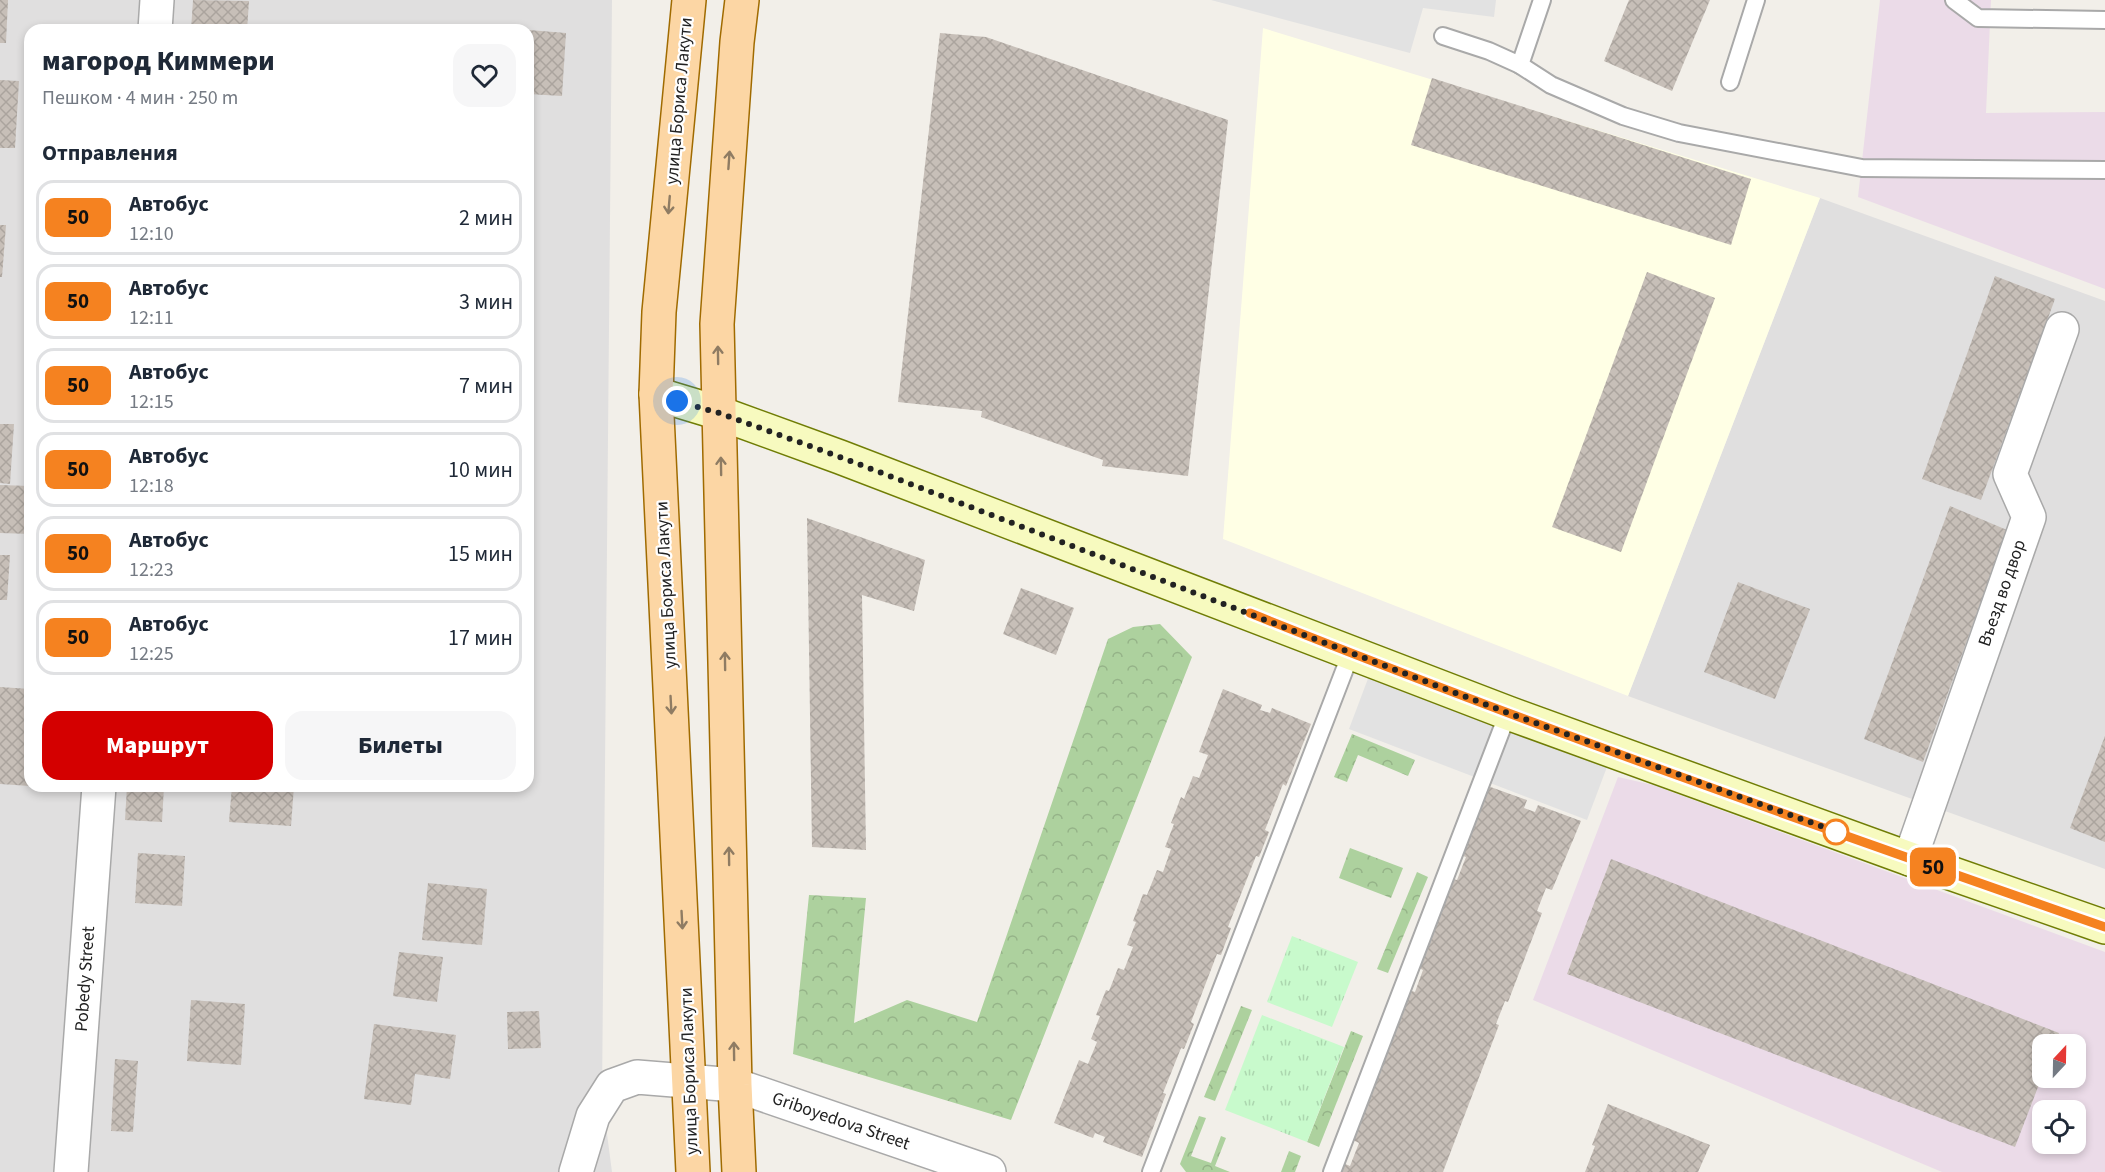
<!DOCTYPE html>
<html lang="ru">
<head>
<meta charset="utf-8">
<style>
  body { margin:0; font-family:"Source Sans 3",sans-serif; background:#f6f6f7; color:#1f2937; height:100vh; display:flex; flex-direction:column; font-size:22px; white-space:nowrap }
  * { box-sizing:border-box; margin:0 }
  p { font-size:20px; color:#747a83 }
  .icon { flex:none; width:33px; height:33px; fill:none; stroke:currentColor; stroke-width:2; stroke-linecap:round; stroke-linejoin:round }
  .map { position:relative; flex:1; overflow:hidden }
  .panel { position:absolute; left:24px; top:24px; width:510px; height:768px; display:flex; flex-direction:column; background:#fff; border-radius:18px; box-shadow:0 3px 9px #0003 }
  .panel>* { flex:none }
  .badge { padding:0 12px; border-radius:9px; font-size:21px; line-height:39px }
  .needle { width:39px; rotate:22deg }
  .fabs { position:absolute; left:2032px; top:1034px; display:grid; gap:12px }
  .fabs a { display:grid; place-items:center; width:54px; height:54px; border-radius:12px; background:#fff; box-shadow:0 3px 9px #0003; font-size:30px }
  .you { position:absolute; width:30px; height:30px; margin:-15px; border:4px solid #fff; border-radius:50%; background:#1a73e8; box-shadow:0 0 0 9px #1a73e833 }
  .map>.badge { position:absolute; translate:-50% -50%; box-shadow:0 0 0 3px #fff }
  h2 { padding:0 18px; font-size:22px; line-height:54px }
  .round { display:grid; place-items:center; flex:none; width:63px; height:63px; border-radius:18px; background:#f6f6f7 }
  .head { display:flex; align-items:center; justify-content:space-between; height:102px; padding:0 18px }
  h1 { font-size:28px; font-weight:800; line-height:45px }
  .button { display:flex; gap:12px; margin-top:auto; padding:12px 18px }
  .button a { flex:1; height:69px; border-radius:18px; background:#d40000; color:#fff; font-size:24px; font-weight:800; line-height:69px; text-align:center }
  .button a+a { background:#f6f6f7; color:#1f2937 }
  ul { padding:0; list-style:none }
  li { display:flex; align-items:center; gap:18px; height:75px; margin:0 12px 9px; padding:0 6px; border:3px solid #e0e1e3; border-radius:18px }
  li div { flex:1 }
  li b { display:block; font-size:22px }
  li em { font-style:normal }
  li .badge { min-width:66px; font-weight:700; text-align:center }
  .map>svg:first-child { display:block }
  .residential { fill:#e0dfdf; fill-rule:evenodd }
  .industrial { fill:#ebdbe8; fill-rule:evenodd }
  .education { fill:#ffffe5 }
  .forest { fill:url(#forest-crowns) }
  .park { fill:url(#park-tufts) }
  .parking { fill:#e2e2e2 }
  .building { fill:url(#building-cross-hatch) }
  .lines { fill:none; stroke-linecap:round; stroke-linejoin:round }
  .lane-casing { stroke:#a9a9a9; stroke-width:20 }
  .street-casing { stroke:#a9a9a9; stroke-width:36 }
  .secondary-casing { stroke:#707d05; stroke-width:36 }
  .primary-casing { stroke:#a06b00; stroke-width:36 }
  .lane { stroke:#fff; stroke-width:16 }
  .street { stroke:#fff; stroke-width:33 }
  .secondary { stroke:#f7fabf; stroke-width:33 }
  .primary { stroke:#fcd6a4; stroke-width:33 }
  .oneway { stroke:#8f7c63 }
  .line-casing { stroke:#fff; stroke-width:14 }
  .line { stroke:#f58220; stroke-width:9 }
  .walk { stroke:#222; stroke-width:6; stroke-dasharray:0 10.8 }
  .stop-dot { fill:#fff; stroke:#f58220; stroke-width:3 }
  .labels { text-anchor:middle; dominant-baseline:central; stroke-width:4.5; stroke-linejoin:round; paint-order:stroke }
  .street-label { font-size:18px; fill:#222; stroke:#fff }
</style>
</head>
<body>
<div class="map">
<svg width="2105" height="1172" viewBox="0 0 2105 1172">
  <defs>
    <pattern id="forest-crowns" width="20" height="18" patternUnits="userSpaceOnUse" patternTransform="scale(1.5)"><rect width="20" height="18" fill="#add19e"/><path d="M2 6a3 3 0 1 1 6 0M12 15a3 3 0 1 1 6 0" fill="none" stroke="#95b388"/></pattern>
    <pattern id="park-tufts" width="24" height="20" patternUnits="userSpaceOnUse" patternTransform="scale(1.5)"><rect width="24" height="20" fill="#c8facc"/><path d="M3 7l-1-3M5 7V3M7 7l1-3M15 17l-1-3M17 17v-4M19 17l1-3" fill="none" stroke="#acd6af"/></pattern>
    <pattern id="building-cross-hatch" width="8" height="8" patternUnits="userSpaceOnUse" patternTransform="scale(1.5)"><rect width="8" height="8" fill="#c7bfb8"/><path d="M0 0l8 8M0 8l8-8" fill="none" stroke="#aba49e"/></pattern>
  </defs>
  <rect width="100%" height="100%" fill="#f2efe9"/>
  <g class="residential">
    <path d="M0,0H612L602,1096L612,1172H0ZM30,30H528V786H30Z"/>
    <path d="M1820,198L2105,301V869L1628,696Z"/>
  </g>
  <g class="industrial">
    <path d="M1880,0H1991L1986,113L2105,112V289L1858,197Z"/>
    <path d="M1618,777L1653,785L2105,952V1172H1942L1533,1000ZM2043,1044H2076V1077H2043ZM2043,1110H2076V1143H2043Z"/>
  </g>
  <path class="education" d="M1263,28L1820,198L1628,696L1223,539Z"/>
  <g class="forest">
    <path d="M1160,624L1192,657L1011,1120L793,1054L809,895L866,898L854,1023L907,1000L977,1022L1108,639L1133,627Z"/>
    <path d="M1352,734L1415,760L1408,776L1358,755L1347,782L1334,777Z"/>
    <path d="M1350,848L1403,868L1391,898L1339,878Z"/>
    <path d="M1417,872L1428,877L1388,973L1377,969Z"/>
    <path d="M1241,1006L1252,1010L1215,1101L1204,1097Z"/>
    <path d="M1351,1031L1363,1036L1319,1147L1307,1142Z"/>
    <path d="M1199,1116L1206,1118L1191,1156L1211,1163L1221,1136L1226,1138L1215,1166L1230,1172H1186L1180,1164Z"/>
    <path d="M1289,1151L1301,1156L1295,1172H1281Z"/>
  </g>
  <g class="park">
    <path d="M1292,936L1358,962L1332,1027L1267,1002Z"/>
    <path d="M1262,1015L1344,1047L1307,1142L1225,1110Z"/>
  </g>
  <g class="parking">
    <path d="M1211,0H1496L1494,17L1423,8L1410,53Z"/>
    <path d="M1372,668L1610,759L1587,820L1349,729Z"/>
  </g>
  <g class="building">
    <path d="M0,0H8L6,43H0Z"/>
    <path d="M193,0L249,1L247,30H191Z"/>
    <path d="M1629,0H1710L1672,91L1604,61Z"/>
    <path d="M529,30L566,33L562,96L528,94Z"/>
    <path d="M940,33L986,37L1228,120L1188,476L1102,466L1103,460L981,417L982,411L898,402Z"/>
    <path d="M1432,78L1751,179L1731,245L1411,145Z"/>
    <path d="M0,80L19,81L15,148H0Z"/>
    <path d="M0,225H6L2,277H0Z"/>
    <path d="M1647,272L1715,298L1621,552L1552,527Z"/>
    <path d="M1995,276L2055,299L1981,500L1922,479Z"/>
    <path d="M0,424H14L10,484L0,483Z"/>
    <path d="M0,485L30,486V534L0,533Z"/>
    <path d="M1950,506L2007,530L1923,762L1864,739Z"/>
    <path d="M807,518L925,560L914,611L862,595L866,850L812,847Z"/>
    <path d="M0,555H10L7,600H0Z"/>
    <path d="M1738,582L1810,609L1775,699L1704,672Z"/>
    <path d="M1021,588L1074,608L1056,655L1003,634Z"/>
    <path d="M0,687L30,689V786L0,784Z"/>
    <path d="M1223,689L1262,705L1260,710L1270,713L1272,708L1311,724L1286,786L1283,784L1265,830L1269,832L1259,857L1256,856L1228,927L1231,928L1221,955L1217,954L1191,1022L1194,1024L1184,1049L1181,1048L1163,1093L1166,1094L1142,1157L1103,1142L1105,1137L1095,1133L1093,1138L1054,1123L1079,1060L1088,1064L1097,1042L1091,1039L1100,1016L1096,1015L1106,990L1109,991L1118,968L1124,970L1133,947L1127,945L1136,922L1133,921L1143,894L1147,895L1157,870L1163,872L1171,849L1165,847L1174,824L1171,823L1181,797L1184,799L1193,776L1199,778L1208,755L1199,752Z"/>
    <path d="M2105,736V842L2070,828Z"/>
    <path d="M1485,785L1527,800L1524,808L1535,812L1538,805L1581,821L1552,890L1546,888L1537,911L1542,913L1508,1002L1505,1001L1496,1024L1499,1025L1443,1172H1339L1343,1163L1350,1166L1359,1143L1353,1140L1364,1113L1360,1111L1409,990L1415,992L1423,970L1419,968L1453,879L1457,880L1466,857L1460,855Z"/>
    <path d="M59,786H85L84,789L59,788Z"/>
    <path d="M127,786H164L162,822L125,820Z"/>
    <path d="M232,786H294L291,826L229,822Z"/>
    <path d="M138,853L185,856L182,906L135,903Z"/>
    <path d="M1611,859L2059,1033L2055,1044H2043V1074L2015,1147L1567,974Z"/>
    <path d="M428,883L487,889L482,945L422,940Z"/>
    <path d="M399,952L443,957L437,1002L393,996Z"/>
    <path d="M191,1000L245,1004L241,1065L187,1061Z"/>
    <path d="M539,1011L541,1048L508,1049L507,1012Z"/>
    <path d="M374,1024L456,1035L450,1079L415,1074L411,1105L364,1099Z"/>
    <path d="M115,1059L138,1061L133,1132L111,1131Z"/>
    <path d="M1608,1104L1710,1145L1698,1172H1585L1595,1146L1592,1145Z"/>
  </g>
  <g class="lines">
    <g class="lane-casing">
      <g id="lane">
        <path d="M1954,0L1978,18L2105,20"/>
        <path d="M1443,36L1489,51L1520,65L1551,85L1623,116L1679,133L1862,168L2105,170"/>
        <path d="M1520,65L1542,0"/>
        <path d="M1730,82L1756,0"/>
        <path d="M1151,1172L1351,653"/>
        <path d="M1332,1172L1508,713"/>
      </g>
    </g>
    <g class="street-casing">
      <g id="street">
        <path d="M155,30L157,0"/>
        <path d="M1910,859L2029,517L2010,474L2062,329"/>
        <path d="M71,1172L99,786"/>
        <path d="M576,1172L593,1116L612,1086L637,1077L735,1085L989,1172"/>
      </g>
    </g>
    <g class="secondary-casing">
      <path id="secondary" d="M656,394L719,413L840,457L1508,713L1910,859L2105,927"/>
    </g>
    <g class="primary-casing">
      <g id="primary">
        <path d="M689,0L659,312L656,394L693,1172"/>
        <path d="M739,1172L735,1085L717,324L737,42L742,0"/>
      </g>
    </g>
    <use href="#lane" class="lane"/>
    <use href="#street" class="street"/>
    <use href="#secondary" class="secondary"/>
    <use href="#primary" class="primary"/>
  </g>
  <defs><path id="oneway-shaft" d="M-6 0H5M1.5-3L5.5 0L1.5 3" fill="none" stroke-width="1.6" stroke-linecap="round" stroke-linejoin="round" transform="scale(1.5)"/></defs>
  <g class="oneway">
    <use href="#oneway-shaft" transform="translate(729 160) rotate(-86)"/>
    <use href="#oneway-shaft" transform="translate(669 205) rotate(95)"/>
    <use href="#oneway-shaft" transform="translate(718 355) rotate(-91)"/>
    <use href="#oneway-shaft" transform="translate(721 466) rotate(-91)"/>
    <use href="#oneway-shaft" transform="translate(725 661) rotate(-91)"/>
    <use href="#oneway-shaft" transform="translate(671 705) rotate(87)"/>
    <use href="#oneway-shaft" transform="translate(729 856) rotate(-91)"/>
    <use href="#oneway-shaft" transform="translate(682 920) rotate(87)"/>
    <use href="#oneway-shaft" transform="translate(734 1051) rotate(-91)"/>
  </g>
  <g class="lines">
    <g class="line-casing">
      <path id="line" d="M1250,613C1532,726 1819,827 2105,927"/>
    </g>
    <use href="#line" class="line"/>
    <path class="walk" d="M677,401L719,413L840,457L1508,713L1843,834L1836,832"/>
  </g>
  <circle class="stop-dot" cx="1836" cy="832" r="12"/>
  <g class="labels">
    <g class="street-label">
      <text transform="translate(679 101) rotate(-85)">улица Бориса Лакути</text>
      <text transform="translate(666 585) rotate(-93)">улица Бориса Лакути</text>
      <text transform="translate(2002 593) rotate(-71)">Въезд во двор</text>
      <text transform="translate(85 979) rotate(-86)">Pobedy Street</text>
      <text transform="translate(689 1071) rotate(-92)">улица Бориса Лакути</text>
      <text transform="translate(841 1121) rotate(19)">Griboyedova Street</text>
    </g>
  </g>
</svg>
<div class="fabs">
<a><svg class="needle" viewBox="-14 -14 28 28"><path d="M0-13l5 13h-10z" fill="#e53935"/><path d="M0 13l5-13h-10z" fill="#747a83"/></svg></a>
<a><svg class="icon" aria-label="locate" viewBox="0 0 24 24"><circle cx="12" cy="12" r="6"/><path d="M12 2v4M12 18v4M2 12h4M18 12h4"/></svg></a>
</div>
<div class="you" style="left:677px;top:401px"></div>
<b class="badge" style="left:1933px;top:867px;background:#f58220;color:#111">50</b>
<section class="panel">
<div class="head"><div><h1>магород Киммери</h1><p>Пешком · 4 мин · 250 m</p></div><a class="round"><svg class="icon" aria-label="heart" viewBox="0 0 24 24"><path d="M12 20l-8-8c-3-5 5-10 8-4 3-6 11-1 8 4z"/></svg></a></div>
<h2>Отправления</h2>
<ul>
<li><span class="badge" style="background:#f58220;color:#111">50</span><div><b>Автобус</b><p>12:10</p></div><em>2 мин</em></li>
<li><span class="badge" style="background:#f58220;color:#111">50</span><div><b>Автобус</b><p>12:11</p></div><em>3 мин</em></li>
<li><span class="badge" style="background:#f58220;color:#111">50</span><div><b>Автобус</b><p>12:15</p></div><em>7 мин</em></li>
<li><span class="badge" style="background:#f58220;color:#111">50</span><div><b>Автобус</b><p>12:18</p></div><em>10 мин</em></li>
<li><span class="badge" style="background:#f58220;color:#111">50</span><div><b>Автобус</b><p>12:23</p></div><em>15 мин</em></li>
<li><span class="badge" style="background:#f58220;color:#111">50</span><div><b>Автобус</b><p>12:25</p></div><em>17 мин</em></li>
</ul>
<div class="button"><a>Маршрут</a><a>Билеты</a></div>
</section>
</div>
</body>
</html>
